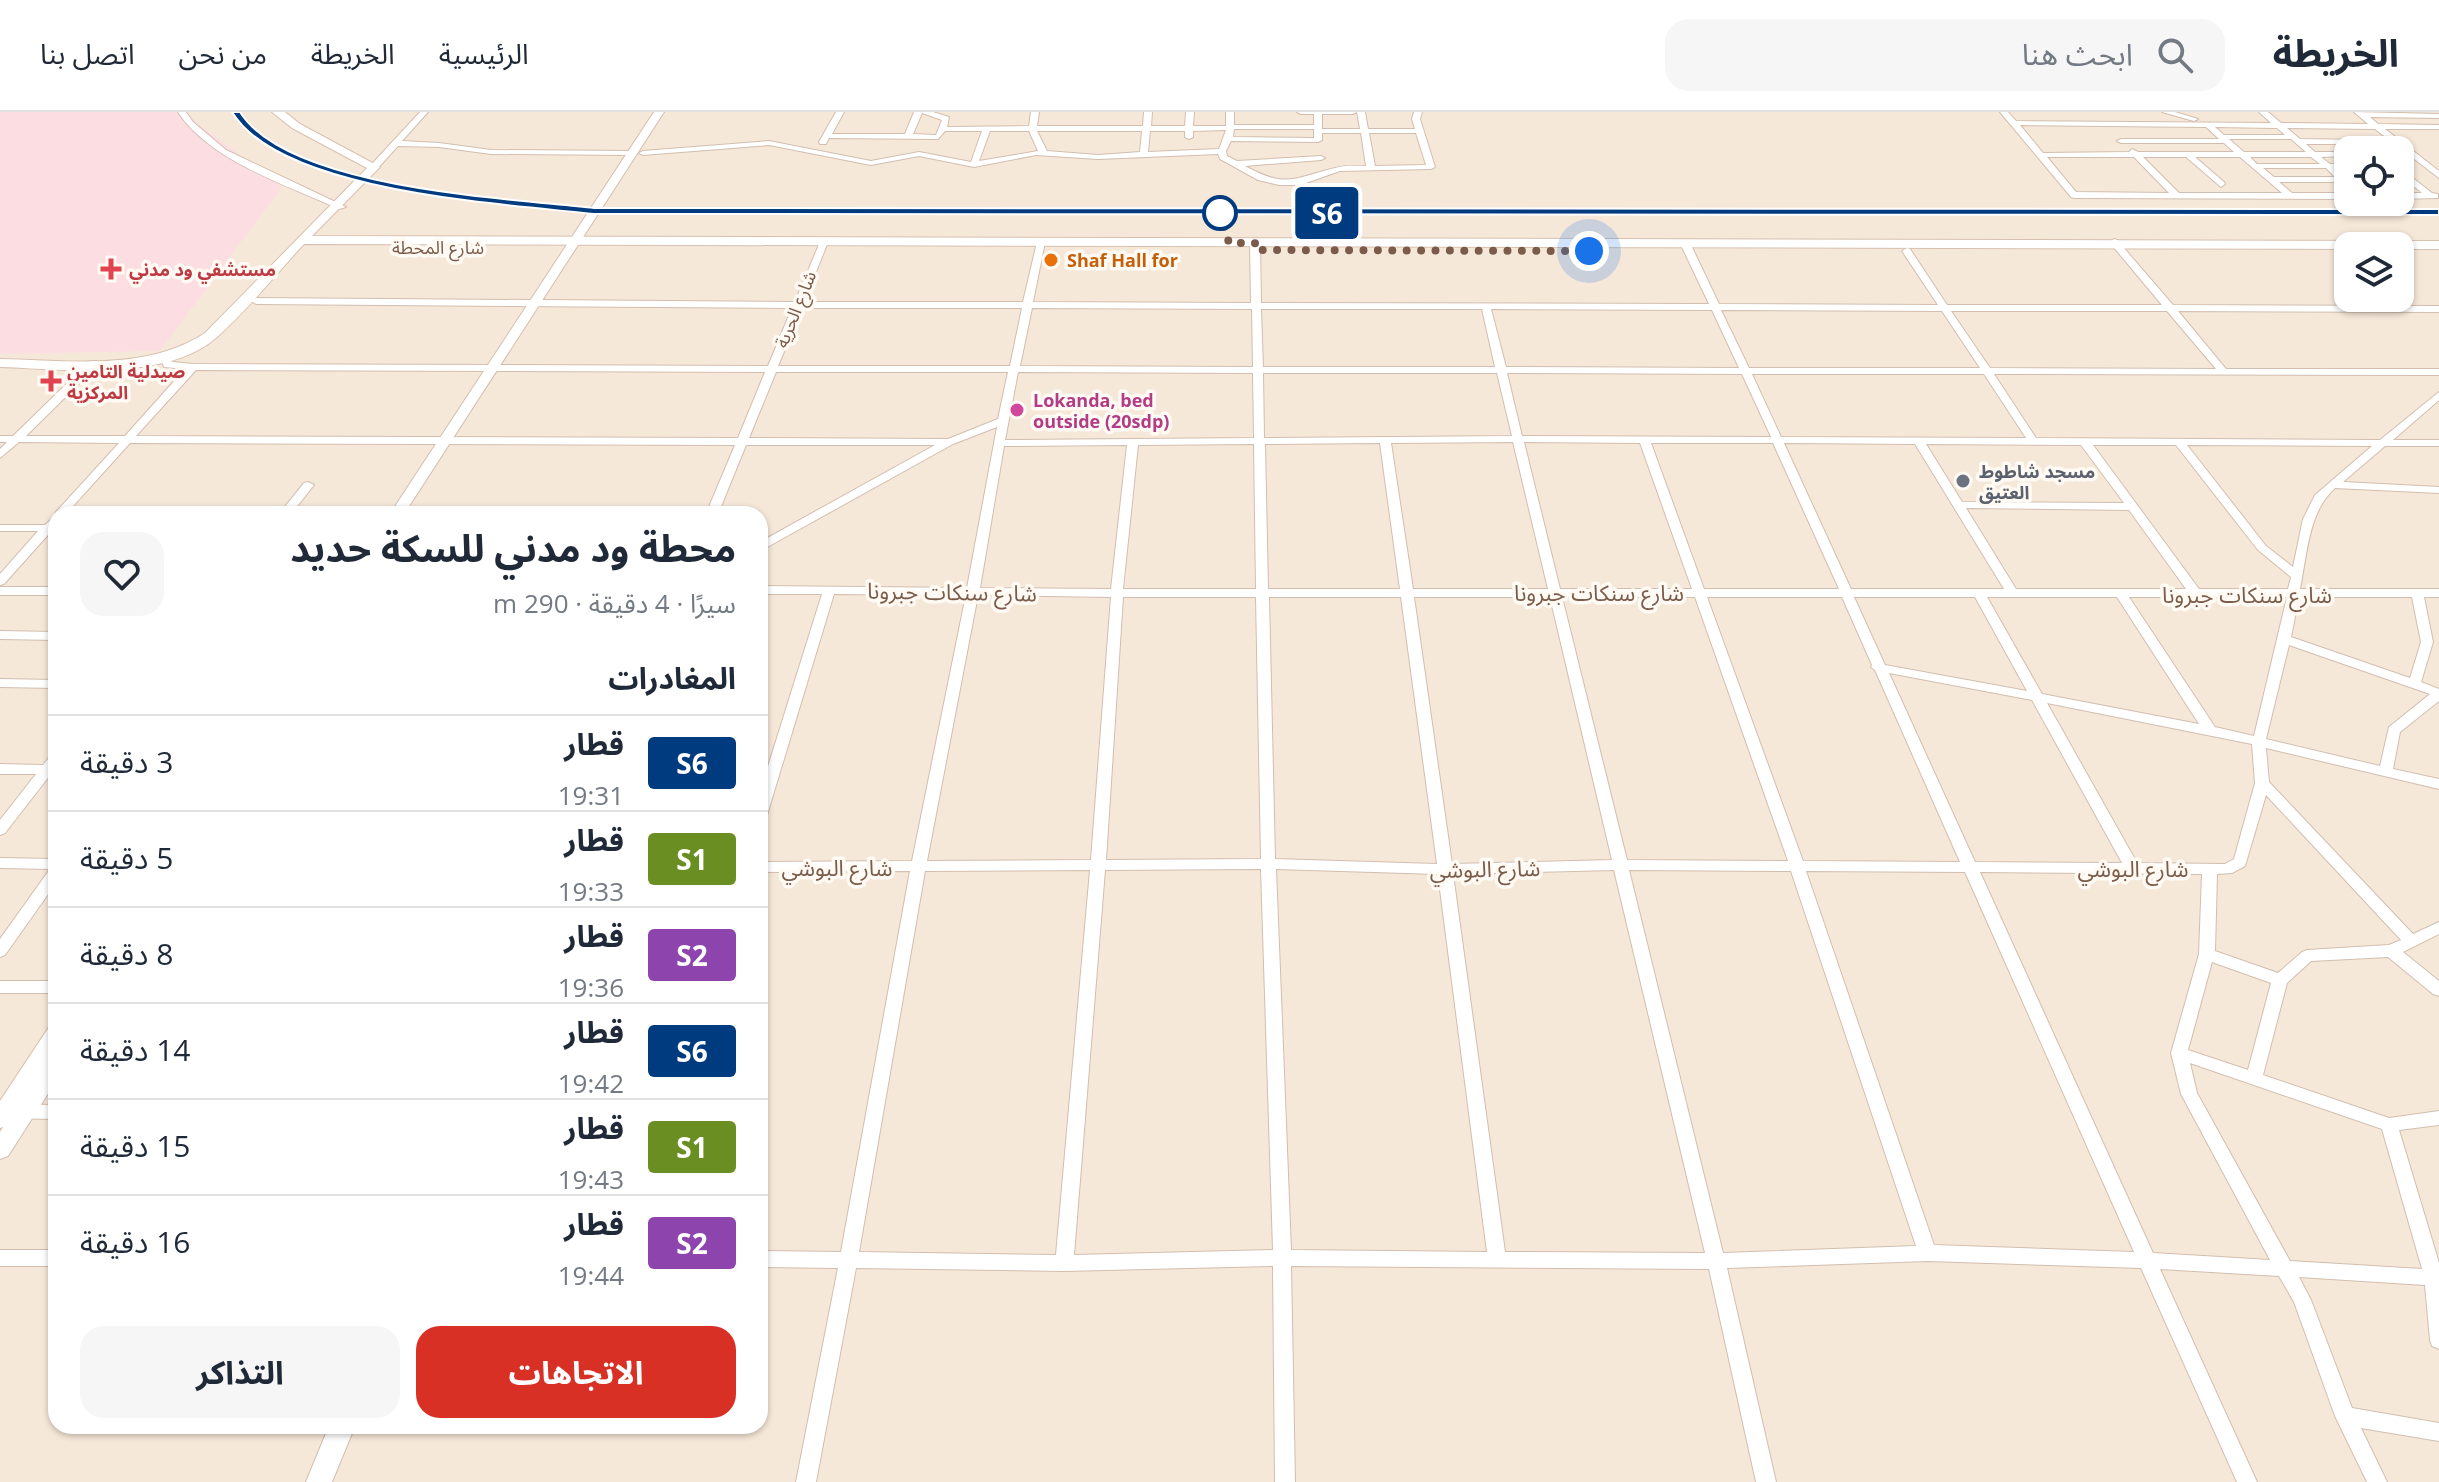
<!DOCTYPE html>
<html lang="ar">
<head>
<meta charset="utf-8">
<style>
  body { margin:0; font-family:"Open Sans","Noto Sans Arabic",sans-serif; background:#f6f6f7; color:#1f2937; direction:rtl; height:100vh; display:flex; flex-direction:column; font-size:30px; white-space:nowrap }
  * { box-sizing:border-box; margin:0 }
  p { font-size:26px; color:#747a83 }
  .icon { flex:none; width:44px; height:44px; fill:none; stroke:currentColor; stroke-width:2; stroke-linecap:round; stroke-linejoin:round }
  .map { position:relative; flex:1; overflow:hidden; direction:ltr }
  .details { position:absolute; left:48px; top:394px; width:720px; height:928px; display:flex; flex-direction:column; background:#fff; border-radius:24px; box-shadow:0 2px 6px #0004; direction:rtl }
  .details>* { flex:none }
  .badge { padding:0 16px; border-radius:6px; font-size:28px; line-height:52px }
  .fabs { position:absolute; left:2334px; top:24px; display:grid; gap:16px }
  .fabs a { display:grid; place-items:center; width:80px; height:80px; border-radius:16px; background:#fff; box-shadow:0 2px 6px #0004; font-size:40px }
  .you { position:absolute; width:40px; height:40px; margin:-20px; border:6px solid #fff; border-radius:50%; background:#1a73e8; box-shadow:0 0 0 12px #1a73e833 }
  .map>.badge { position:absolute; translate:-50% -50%; box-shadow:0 0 0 4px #fff }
  h2 { padding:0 32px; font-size:30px; line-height:72px }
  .round { display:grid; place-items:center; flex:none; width:84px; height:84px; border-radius:24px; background:#f6f6f7 }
  .overview { display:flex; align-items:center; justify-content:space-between; height:136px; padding:0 32px }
  h1 { font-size:38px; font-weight:700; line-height:60px }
  .action { display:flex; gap:16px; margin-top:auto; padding:16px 32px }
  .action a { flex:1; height:92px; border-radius:24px; background:#d93025; color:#fff; font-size:32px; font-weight:700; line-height:92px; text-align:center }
  .action a+a { background:#f6f6f7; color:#1f2937 }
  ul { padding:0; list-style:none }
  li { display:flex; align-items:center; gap:24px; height:96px; padding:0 32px; border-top:2px solid #e0e1e3 }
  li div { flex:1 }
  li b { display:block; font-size:30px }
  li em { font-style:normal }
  li .badge { min-width:88px; font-weight:700; text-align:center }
  header { display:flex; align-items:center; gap:48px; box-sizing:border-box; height:112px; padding:0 40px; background:#fff; border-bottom:2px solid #e0e1e3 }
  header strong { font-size:38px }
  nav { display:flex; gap:44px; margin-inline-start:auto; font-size:28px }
  .search { width:560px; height:72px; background:#f6f6f7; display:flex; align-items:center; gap:20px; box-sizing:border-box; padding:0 28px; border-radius:24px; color:#747a83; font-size:30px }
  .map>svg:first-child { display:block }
  .residential { fill:#f6e8d9; fill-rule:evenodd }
  .medical { fill:#fcdee2 }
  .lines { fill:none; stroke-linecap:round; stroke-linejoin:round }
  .minor-casing { stroke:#d2beaf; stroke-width:2 }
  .tertiary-casing { stroke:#d2beaf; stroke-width:2 }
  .secondary-casing { stroke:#d7c0af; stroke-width:2 }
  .minor { fill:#fff; fill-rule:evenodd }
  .tertiary { fill:#fff; fill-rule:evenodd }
  .secondary { fill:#fff; fill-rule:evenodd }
  .rail { stroke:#b9a7ca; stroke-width:3; stroke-dasharray:8 5; stroke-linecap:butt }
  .line { fill:#003b80; stroke:#fff; stroke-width:2 }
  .walk { stroke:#7b5c4b; stroke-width:8; stroke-dasharray:0 14.4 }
  .stop-dot { fill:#fff; stroke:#003b80; stroke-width:4 }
  .food-dot { fill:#e8710a; stroke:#fffaf3; stroke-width:3 }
  .health-dot { fill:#e0444e; stroke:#fffaf3; stroke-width:3 }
  .hotel-dot { fill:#d1479c; stroke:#fffaf3; stroke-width:3 }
  .worship-dot { fill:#6b7280; stroke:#fffaf3; stroke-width:3 }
  .labels { text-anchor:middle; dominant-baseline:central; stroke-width:7; stroke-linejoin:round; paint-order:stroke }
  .far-street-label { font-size:18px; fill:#7b5c4b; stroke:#fffaf3 }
  .far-food-label { font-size:18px; font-weight:bold; fill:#c56008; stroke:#fffaf3; text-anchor:start }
  .far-health-label { font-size:18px; font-weight:bold; fill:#be3a42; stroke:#fffaf3; text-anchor:start }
  .far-hotel-label { font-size:18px; font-weight:bold; fill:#b23c85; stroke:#fffaf3; text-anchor:start }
  .far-worship-label { font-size:18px; font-weight:bold; fill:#5b616d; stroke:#fffaf3; text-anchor:start }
  .street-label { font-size:22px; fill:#7b5c4b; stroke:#fffaf3 }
</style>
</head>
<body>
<header>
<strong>الخريطة</strong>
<div class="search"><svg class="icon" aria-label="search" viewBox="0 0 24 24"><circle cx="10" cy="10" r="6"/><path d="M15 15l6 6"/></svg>ابحث هنا</div>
<nav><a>الرئيسية</a><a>الخريطة</a><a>من نحن</a><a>اتصل بنا</a></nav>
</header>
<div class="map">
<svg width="2439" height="1370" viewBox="0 0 2439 1370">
  <rect width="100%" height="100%" fill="#fef6eb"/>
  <path class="residential" d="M0,0H2439V1370H0ZM2348,38H2400V90H2348ZM2348,134H2400V186H2348ZM56,402H760V1314H56Z"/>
  <path class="medical" d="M0,0H183L282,75L160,239L0,242Z"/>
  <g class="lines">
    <g class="minor-casing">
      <g id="minor">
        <path d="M178,0H186L193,10L226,38L346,95L339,97C287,73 210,49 178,0Z"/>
        <path d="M420,0H428L402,29L439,31L491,38L632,39L636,41L632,43L491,42L439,35L398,34L377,57H371V53Z"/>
        <path d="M836,0H844L832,22H905L914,0H933L949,5L947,15L1029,14L1031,0H1039L1037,14H1143L1144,0H1152L1151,14H1185L1186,0H1194L1193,14H1226V0H1234V13H1314V2H1301L1297,0H1357L1353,2H1322V17H1360L1357,0H1365L1368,17H1415L1412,7L1414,0H1422L1420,7L1435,55L1431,57L1340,59L1300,73H1279L1258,68L1220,47L1218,42L1098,47L1036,43L974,55L919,44L871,53L769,33L643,43L639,41L643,39L769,29L871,49L919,40L971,50L982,19H945L938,27L829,26L826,32H820L819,30ZM922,1L942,8L936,23L913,22ZM1234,17H1314V26L1233,25ZM1226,18L1219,37L1148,40L1150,19H1185V25L1189,27L1193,25V19ZM990,19H1029L1038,39L979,49ZM1037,19H1142L1140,40L1098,43L1047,39ZM1322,21H1361L1366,54C1356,54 1345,53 1335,56C1293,66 1287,77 1245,54L1321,48L1325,46L1321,44L1237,49L1227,44L1226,39L1231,29L1318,30L1322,28ZM1369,21H1416L1426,53L1375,54Z"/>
        <path d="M2000,0H2008L2016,9L2271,11L2259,0H2268L2281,11L2368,12L2354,0L2439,2V6L2370,5L2378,12L2439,13V17H2385L2439,59V66L2375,17L2287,16L2300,27L2369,28V32H2306L2315,40H2348V44L2321,45L2330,52H2348V56H2336L2348,64V74L2341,70H2279L2292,81H2348V87L2074,86L2071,85ZM2020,13L2206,15L2219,27H2121L2117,29L2121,31H2224L2234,40H2138L2132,37L2129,40L2043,41ZM2215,15L2277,16L2285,23H2224ZM2229,27H2291L2306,40H2244ZM2047,45H2134L2169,81L2076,80ZM2143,45H2186L2221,75L2225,72L2224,70L2195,45H2240L2282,81H2179ZM2250,45H2311L2320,52H2257ZM2263,56H2326L2335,65H2274Z"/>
        <path d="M2162,0H2175L2198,7L2194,9Z"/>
        <path d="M2400,56L2432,81L2438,82V86L2400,87V81H2422L2400,63Z"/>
        <path d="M824,127L828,130L804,190H1023L1037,130L1041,127L1045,130L1033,190L1251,191L1250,131L1255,128L1260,131L1261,191L1709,192L1680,131L1685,128L1690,131L1719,192L1938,193L1902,139L1907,136L1910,137L1947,193H2162L2111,132L2110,130L2114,127L2117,128L2173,193L2439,194V200L2178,199L2226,257H2439V263L1994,262L2036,326L2380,328L2439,280V288L2393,328H2439V334H2385L2343,370L2439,375V381L2335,376C2308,400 2307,444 2300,477H2439V485H2424L2433,530L2421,570L2439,577V589L2400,620L2393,657L2439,667V677L2266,636L2269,670L2413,822L2439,810V822L2403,840L2439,869V884L2433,882L2388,845L2311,849L2287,871L2263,963L2389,1006L2439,999V1013L2399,1018L2439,1151V1237L2432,1234L2430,1228L2425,1173L2299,1165L2311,1188L2352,1296L2439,1311V1329L2361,1316L2387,1370H2367L2335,1304L2294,1190L2279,1164L2160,1157L2257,1370H2237L2141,1156L1928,1149L1727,1156L1776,1370H1756L1709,1157L1291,1154L1295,1370H1275L1273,1154L1064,1159L856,1156L816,1370H796L838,1156L760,1155V1139L841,1140L910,759L760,760V750L912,749L966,483L834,482L767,703L760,708V680L822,482H760V474L967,476L997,315L953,332L760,439V430L935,333H746L718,402H706L735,333L130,331L66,402H56V414L4,472L0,473V462L38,419H0V413H45L55,404L56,400L119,331L19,330L0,346V337L7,330H0V324H13L90,249H98V253L26,324H125L185,257L164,255L161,247L166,244L170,245L172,250L193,252L768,254L792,196L256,192L251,189L256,186L795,190L820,130ZM802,196H1022L1010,254H778ZM1032,196L1252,197L1253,255L1020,254ZM1261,197H1482L1495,255H1263ZM1491,197L1712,198L1739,256L1506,255ZM1721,198L1942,199L1980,256H1749ZM1951,199H2167L2216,257L1990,256ZM196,258L765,260L738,326L136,324ZM776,260H1008L998,307L948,327L749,326ZM1018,260L1253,261L1254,326L1005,328ZM1263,261H1497L1512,324L1264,326ZM1507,261L1742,262L1771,325L1522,324ZM1752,262H1984L2026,326L1781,325ZM1513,330L1548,477H1413L1391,331ZM1524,330L1640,331L1692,477H1560ZM1380,331L1400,477H1268L1265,332ZM1651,331H1773L1839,477H1704ZM1784,331L1915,332L2004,477H1851ZM1254,332L1256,477H1123L1138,333ZM1926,332L2081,333L2124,391L1962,390ZM1127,333L1111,477L980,476L1004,334ZM2093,333H2176L2258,438L2291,465L2288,477H2199ZM2187,333L2372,334L2315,383L2303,407L2293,455L2266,434ZM1966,396L2129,398L2186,477H2016ZM978,483L1111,485L1091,748L927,749ZM1123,485H1256L1261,747L1106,748ZM1269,485H1401L1437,752L1275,747ZM1414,485H1550L1612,748L1452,752ZM1562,485H1695L1788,749L1627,748ZM1707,485H1842L1872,553L1871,555L1875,558L1960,750L1803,749ZM1854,485H1975L2027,579L1885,553ZM1987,485H2117L2199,612L2042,582ZM2129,485H2287L2254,624L2215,615ZM2299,485H2412L2421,530L2410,566L2291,525ZM2289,533L2430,582L2389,615L2380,654L2266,627ZM1889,561L2032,588L2122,751L1975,750ZM2047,591L2252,632L2255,671L2234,747L2225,752L2137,751ZM2266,683L2401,828L2389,833L2307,838L2302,840L2278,861L2215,839L2217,762L2232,761L2245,754ZM1261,757L1273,1138L1074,1143L1105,758ZM1276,757L1438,762L1487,1140L1291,1138ZM1090,758L1056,1143L859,1140L925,759ZM1614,758L1705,1141L1505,1140L1453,762ZM1629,758L1791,759L1916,1134L1723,1141ZM1806,759L1965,760L2134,1140L1934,1133ZM1980,760L2202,762L2199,842L2171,941L2181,982L2270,1148L2153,1141ZM2212,850L2271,871L2248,958L2188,938ZM2190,951L2382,1017L2422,1157L2290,1149L2197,981Z"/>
        <path d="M308,370L314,373L291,402H279L304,371Z"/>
        <rect x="0" y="475" width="56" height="8"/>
        <path d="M0,519L56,520V528L0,527Z"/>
        <path d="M0,567L56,568V576L0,575Z"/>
        <path d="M56,642V661L51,662L5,721L0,723V708L36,662H0V652L43,653L51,643Z"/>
        <path d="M0,746L56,747V771L5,843L0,845V827L50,757L0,756Z"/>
        <rect x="0" y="869" width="56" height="12"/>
        <path d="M0,992L56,993V1007L0,1006Z"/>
        <rect x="0" y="1138" width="56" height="16"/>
      </g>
    </g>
    <g class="tertiary-casing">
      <g id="tertiary">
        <path d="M654,0H664L404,402H390Z"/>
        <path d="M56,913V938L52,944L56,943V969L8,1044L0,1047V1020L3,1015L0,1016V989L49,915Z"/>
        <path d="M329,1314H355L332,1370H306Z"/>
      </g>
    </g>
    <g class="secondary-casing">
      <path id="secondary" d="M272,0H285L300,12L380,55L312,124L2439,129V137H2400V134H2348V137L304,132C275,163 248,198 216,226C165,270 62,257 0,255V247C68,248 145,260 205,221L367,56L292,16Z"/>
    </g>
    <use href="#minor" class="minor"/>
    <use href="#tertiary" class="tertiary"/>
    <use href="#secondary" class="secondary"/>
    <path class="rail" d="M237,0C245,8 253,19 263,26C336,81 503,91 594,99L2439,100"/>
  </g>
  <path class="line" d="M232,0H240C289,77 507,86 594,96L2439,97V103L594,102C506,92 281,81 232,0Z"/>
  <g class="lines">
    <path class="walk" d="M1220,101L1229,131H1255V138L1589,139"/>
  </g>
  <circle class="stop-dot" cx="1220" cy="101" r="16"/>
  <circle class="food-dot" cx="1051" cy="148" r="8"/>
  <g class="health-dot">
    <path d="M107 145h8v8h8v8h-8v8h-8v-8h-8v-8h8z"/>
    <path d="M47 257h8v8h8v8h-8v8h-8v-8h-8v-8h8z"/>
  </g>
  <circle class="hotel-dot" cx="1017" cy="298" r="8"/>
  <circle class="worship-dot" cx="1963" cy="369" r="8"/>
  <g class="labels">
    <g class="far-street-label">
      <text x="438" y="135">شارع المحطة</text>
      <text transform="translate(795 197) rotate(-68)">شارع الحرية</text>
    </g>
    <g class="far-food-label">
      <text x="1067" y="148">Shaf Hall for</text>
    </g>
    <g class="far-health-label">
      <text x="129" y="157">مستشفي ود مدني</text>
      <text x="67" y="259">صيدلية التامين<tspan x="67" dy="21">المركزية</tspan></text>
    </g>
    <g class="far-hotel-label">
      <text x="1033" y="288">Lokanda, bed<tspan x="1033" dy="21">outside (20sdp)</tspan></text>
    </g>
    <g class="far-worship-label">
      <text x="1979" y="359">مسجد شاطوط<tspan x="1979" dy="21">العتيق</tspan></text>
    </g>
    <g class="street-label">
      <text transform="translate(952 479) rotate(1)">شارع سنكات جبرونا</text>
      <text x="1599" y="480">شارع سنكات جبرونا</text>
      <text x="2247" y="482">شارع سنكات جبرونا</text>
      <text x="837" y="755">شارع البوشي</text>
      <text transform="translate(1485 756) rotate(-1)">شارع البوشي</text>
      <text x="2133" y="756">شارع البوشي</text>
    </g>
  </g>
</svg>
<div class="fabs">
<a><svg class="icon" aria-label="locate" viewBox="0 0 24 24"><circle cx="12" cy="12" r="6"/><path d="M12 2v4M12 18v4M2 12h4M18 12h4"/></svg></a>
<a><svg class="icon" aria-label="layers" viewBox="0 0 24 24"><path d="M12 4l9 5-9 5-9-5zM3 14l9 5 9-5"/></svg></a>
</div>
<div class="you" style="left:1589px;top:139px"></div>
<b class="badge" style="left:1327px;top:101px;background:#003b80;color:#fff">S6</b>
<section class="details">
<div class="overview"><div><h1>محطة ود مدني للسكة حديد</h1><p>سيرًا · 4 دقيقة · 290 m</p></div><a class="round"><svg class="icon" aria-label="heart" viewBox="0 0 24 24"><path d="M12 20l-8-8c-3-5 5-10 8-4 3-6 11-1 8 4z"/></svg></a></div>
<h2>المغادرات</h2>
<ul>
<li><span class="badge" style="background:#003b80;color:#fff">S6</span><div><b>قطار</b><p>19:31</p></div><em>3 دقيقة</em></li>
<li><span class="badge" style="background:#6b8e23;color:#fff">S1</span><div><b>قطار</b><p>19:33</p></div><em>5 دقيقة</em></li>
<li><span class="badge" style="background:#8e44ad;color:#fff">S2</span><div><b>قطار</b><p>19:36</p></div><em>8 دقيقة</em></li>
<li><span class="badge" style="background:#003b80;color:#fff">S6</span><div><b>قطار</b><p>19:42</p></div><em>14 دقيقة</em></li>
<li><span class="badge" style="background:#6b8e23;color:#fff">S1</span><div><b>قطار</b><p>19:43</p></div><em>15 دقيقة</em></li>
<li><span class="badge" style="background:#8e44ad;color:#fff">S2</span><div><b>قطار</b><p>19:44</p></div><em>16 دقيقة</em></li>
</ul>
<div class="action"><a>الاتجاهات</a><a>التذاكر</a></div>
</section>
</div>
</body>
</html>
